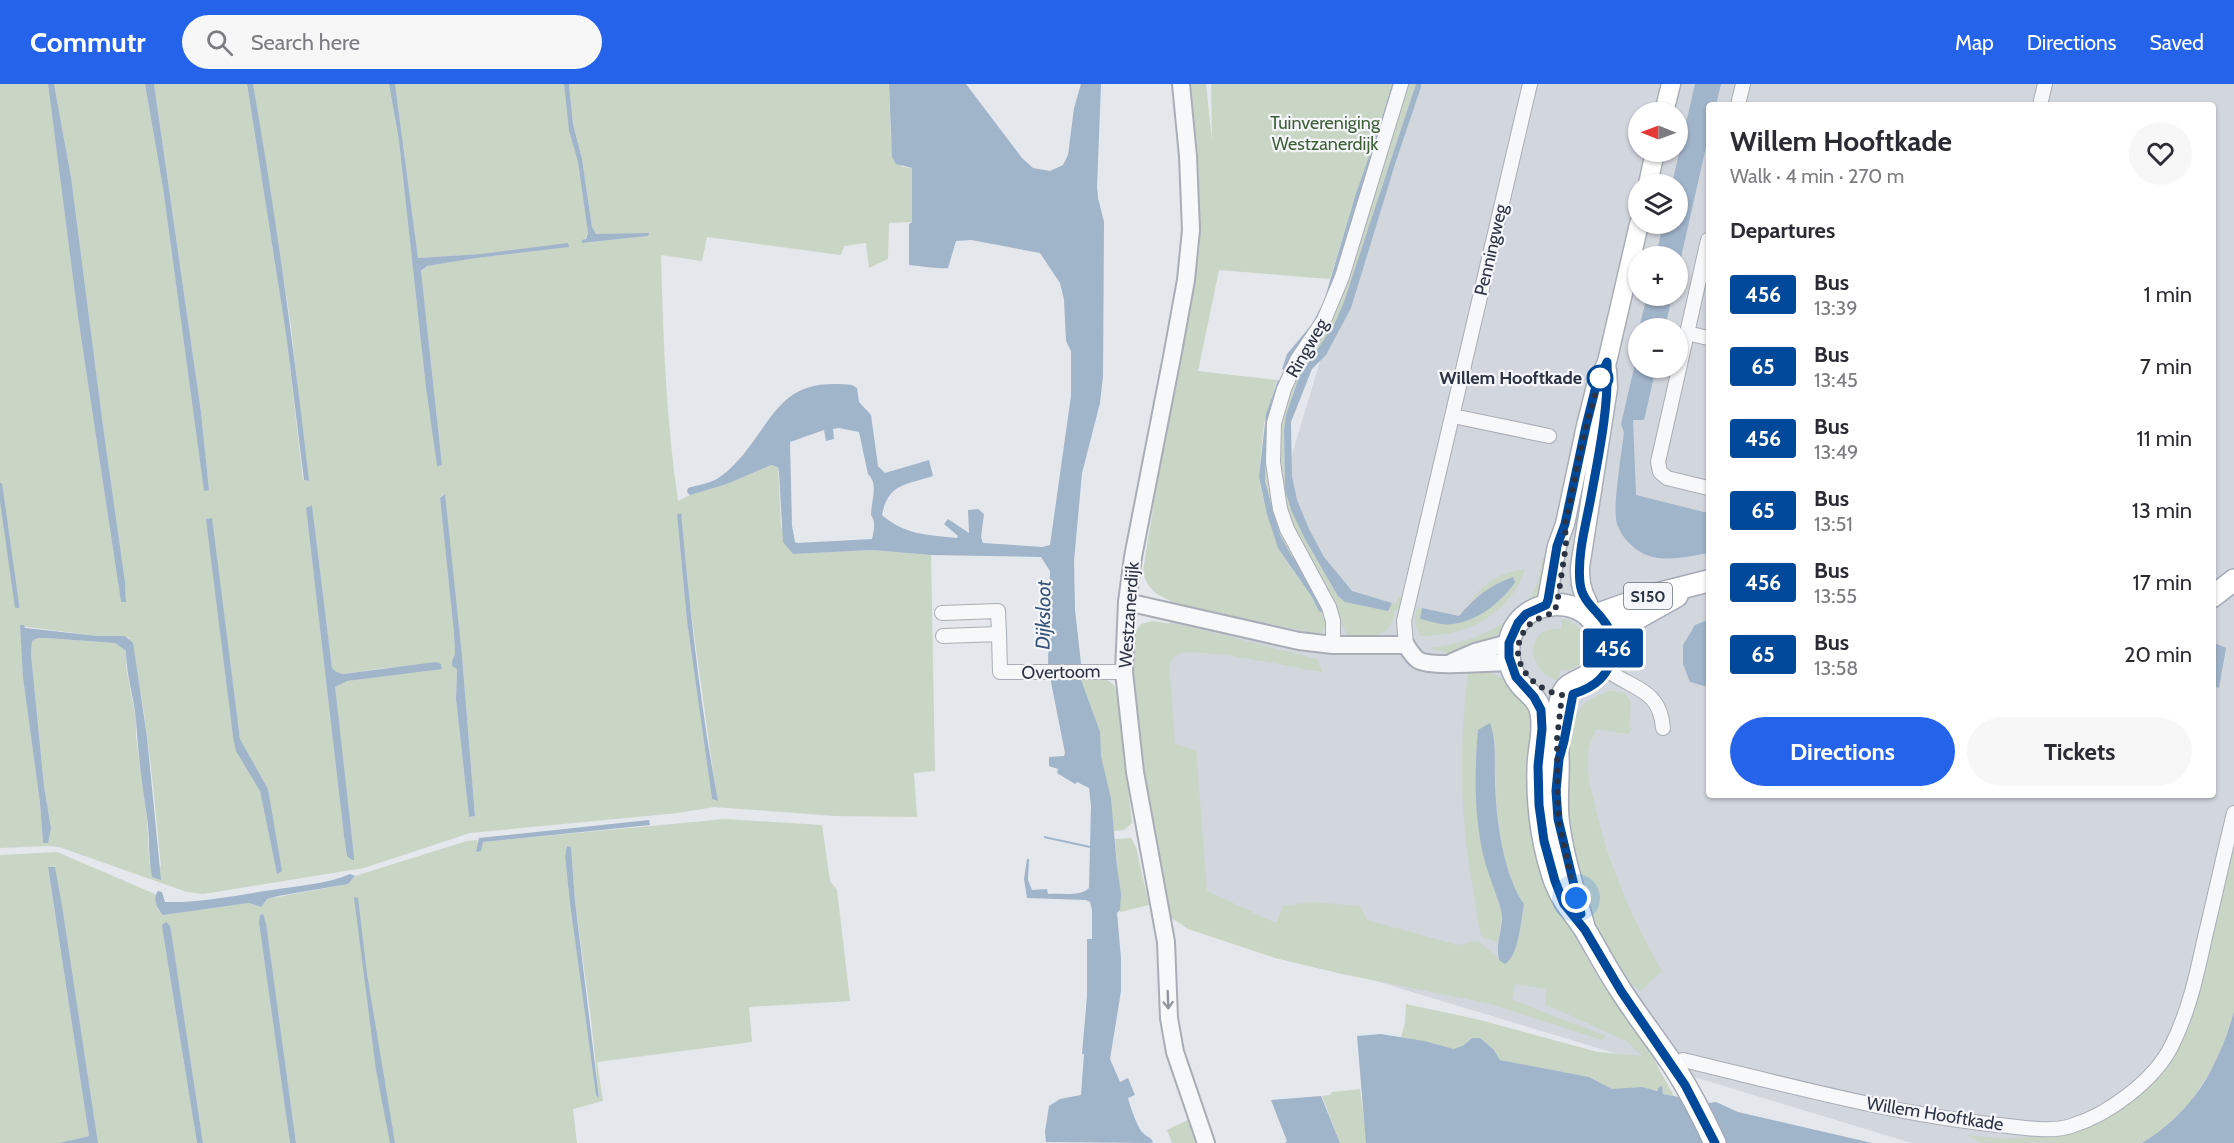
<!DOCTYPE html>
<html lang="en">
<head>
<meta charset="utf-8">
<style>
  body { margin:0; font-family:Cabin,sans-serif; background:#f7f7f7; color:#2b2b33; height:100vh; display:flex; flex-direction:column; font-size:22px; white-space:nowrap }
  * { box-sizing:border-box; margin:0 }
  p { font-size:20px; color:#7c7c81 }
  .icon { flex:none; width:33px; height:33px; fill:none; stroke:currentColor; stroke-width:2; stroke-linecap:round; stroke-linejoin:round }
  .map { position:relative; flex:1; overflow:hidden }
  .panel { position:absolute; left:1706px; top:18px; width:510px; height:696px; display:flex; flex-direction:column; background:#fff; border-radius:6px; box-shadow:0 2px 4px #0004 }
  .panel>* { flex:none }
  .badge { padding:0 12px; border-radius:4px; font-size:21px; line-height:39px }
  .needle { width:39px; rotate:271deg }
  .controls { position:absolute; left:1628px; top:18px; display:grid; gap:12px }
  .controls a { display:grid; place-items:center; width:60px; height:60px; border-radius:50%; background:#fff; box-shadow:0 2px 4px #0004; font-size:30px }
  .you { position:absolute; width:30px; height:30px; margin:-15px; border:4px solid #fff; border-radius:50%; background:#1a73e8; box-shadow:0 0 0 9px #1a73e833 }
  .map>.badge { position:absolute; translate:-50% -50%; box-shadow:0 0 0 3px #fff }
  h2 { padding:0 24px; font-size:22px; line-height:54px }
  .round { display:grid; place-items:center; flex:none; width:63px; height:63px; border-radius:32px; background:#f7f7f7 }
  .summary { display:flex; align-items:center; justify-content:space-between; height:102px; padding:0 24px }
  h1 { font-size:28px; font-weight:700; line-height:45px }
  .button { display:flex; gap:12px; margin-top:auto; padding:12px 24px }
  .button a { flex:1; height:69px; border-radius:36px; background:#2563eb; color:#fff; font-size:24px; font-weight:700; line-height:69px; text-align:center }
  .button a+a { background:#f7f7f7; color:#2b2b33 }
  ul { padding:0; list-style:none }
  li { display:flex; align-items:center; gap:18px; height:72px; padding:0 24px }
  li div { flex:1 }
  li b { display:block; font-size:22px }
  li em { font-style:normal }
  li .badge { min-width:66px; font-weight:700; text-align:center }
  header { display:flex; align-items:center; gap:36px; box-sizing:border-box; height:84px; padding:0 30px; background:#2563eb; color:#fff }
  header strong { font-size:28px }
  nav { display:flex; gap:33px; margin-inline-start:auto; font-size:21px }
  .search { width:420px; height:54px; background:#f7f7f7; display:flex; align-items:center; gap:15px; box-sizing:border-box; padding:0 21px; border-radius:33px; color:#7c7c81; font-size:22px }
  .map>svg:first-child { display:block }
  .built { fill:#d2d6dd; fill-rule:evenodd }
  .green { fill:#c9d5c5; fill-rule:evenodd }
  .water { fill:#a0b4ca; fill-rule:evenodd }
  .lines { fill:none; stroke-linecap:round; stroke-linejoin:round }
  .stream { stroke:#a0b4ca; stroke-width:4.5 }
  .minor-casing { stroke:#a9aeb6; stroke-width:16 }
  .tertiary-casing { stroke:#a9aeb6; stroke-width:20 }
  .secondary-casing { stroke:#a9aeb6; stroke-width:21 }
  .primary-casing { stroke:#a4abb7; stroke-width:24 }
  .minor { stroke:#f7f8fa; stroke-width:14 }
  .tertiary { stroke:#f7f8fa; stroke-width:16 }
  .secondary { stroke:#fff; stroke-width:18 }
  .primary { stroke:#fff; stroke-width:21 }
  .oneway { stroke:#92969f }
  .line-casing { stroke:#fff; stroke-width:14 }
  .line { stroke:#004899; stroke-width:9 }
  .walk { stroke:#2c3444; stroke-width:6; stroke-dasharray:0 10.8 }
  .stop-dot { fill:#fff; stroke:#004899; stroke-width:3 }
  .labels { text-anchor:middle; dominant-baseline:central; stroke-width:4.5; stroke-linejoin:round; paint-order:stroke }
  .shield { fill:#f4f6f9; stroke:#686e7a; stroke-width:1.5 }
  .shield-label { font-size:16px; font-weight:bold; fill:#2c3444 }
  .park-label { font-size:18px; fill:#405f39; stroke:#f4f6f9 }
  .street-label { font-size:18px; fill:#2c3444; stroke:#f4f6f9 }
  .stop-label { font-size:18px; font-weight:bold; fill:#2c3444; stroke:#f4f6f9; text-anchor:end }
  .water-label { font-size:20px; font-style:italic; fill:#375377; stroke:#f4f6f9 }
</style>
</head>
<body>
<header>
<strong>Commutr</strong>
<div class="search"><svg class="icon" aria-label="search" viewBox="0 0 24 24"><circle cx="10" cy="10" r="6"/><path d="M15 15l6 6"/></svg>Search here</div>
<nav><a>Map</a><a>Directions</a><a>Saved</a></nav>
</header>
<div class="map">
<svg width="2234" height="1059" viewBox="0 0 2234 1059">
  <rect width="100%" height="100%" fill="#e4e7ec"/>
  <path class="built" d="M1404,0H2234V829L2180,1059H1912L1164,833L1170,504L1280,410ZM1708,21H2212V711H1708ZM1638,28H1677V68H1638ZM1638,100H1677V140H1638ZM1638,172H1677V212H1638ZM1638,244H1677V284H1638Z"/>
  <g class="green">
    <path d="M0,0H48L78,233L121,518L126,517L125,498L103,342L71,93L54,0H145L163,104L204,406H209L201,328L154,0H247L286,250L303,396L308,397L291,242L253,0H389L399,57L426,304L437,381L442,380L421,188L427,182L476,174L568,163V160L480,170L418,174L395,0H564L569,47L578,78L588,149L583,159L648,152V150H596L592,143L582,75L573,40L569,0H889L891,58L902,83L912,84V138L889,139L888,175L869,184L866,159L844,162L841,171L707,153L702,177L661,171C663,254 666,335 678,417L690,411L727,400L771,381L778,383L781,442L793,470L872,466L931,471L935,687L914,689L917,733L835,732L714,723L678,729L470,749L364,784L203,810L187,808L59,763L48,762L0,764ZM444,410L462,572L475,732L469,733L456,615L457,584L452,582V577L455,570L454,549L440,414ZM312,421L332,584L336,588L343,590L384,584L441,580L442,584L347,597L335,603V611L354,772L352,776L347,772L344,752L306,424ZM680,429L690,520L717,717L712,715L687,537L677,430ZM211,434L240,655L268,705L277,789L260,707L233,653L207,435ZM20,542L98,552H125L129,554C148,629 153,705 161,782L152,793L149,776L147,735L136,652V636L126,583V567L115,559L46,554H38L32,557L31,570L44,702L51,744L43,758L40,719L23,594Z"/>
    <path d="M1191,0H1206L1212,57L1211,0H1392L1377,50L1356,109L1330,195L1219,186L1198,287L1277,296L1264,339L1259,393L1263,413L1278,465L1312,513L1319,527L1307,492L1291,471L1280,451L1265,397L1267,340L1281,294L1282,296L1270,387L1318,507L1329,541H1326L1323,547L1318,550L1183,521C1163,514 1147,509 1143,487L1169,325L1200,162L1198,72Z"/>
    <path d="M1405,0H1416L1344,218L1336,239L1299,293L1293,309L1284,346L1285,406L1305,455L1338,512L1345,518L1387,527L1392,519L1396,520L1398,513L1403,514L1400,527L1395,526C1391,545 1385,552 1365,552C1358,553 1353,553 1346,550L1343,541H1338L1289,440L1275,358L1295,290L1327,239Z"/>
    <path d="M1543,474L1551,475L1542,506L1492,556L1472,564L1449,569L1428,564C1467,560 1509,545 1532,510C1539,500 1540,485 1543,474Z"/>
    <path d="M1525,485C1510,531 1466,552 1421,552C1413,542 1414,536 1417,524H1422L1420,535C1455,543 1466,540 1496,519L1481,509L1468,520C1483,500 1500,488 1525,485Z"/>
    <path d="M1562,535C1595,544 1598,587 1560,586L1558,597C1526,587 1523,541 1561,545Z"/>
    <path d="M1153,537L1187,542L1313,574L1317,575L1322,586L1321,588C1297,584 1195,562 1179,570C1175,571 1171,576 1169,579L1175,660L1196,666L1207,807L1276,839L1283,822L1311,818L1360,822L1367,836L1457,861L1478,857L1501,877L1524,820C1496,782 1495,704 1495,658L1478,646L1475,682L1476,715L1485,777L1502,831L1498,858L1481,853C1476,822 1470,790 1466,758C1460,702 1461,644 1468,588C1474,588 1481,587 1487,588C1508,593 1522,612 1531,630L1558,822L1591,882L1624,932L1649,967L1674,1012L1663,1010V1007L1658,1006L1612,1005L1589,993L1500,976L1494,966L1472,954L1464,961L1454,965L1401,953L1405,939L1406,920L1476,935L1598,968L1642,972L1626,957L1545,920L1547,905L1515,900L1512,916L1606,952L1602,956L1491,920L1342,890L1275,874L1188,845L1173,835L1165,822L1151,752L1136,639L1133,597L1134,565L1131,553L1141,540Z"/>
    <path d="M1100,591L1114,601L1118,613L1132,739L1124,746L1114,747L1101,672L1080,593Z"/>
    <path d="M1609,607L1624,609L1631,618L1629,643L1632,644L1628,650L1596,645C1593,653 1588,663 1588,671C1586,690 1592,708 1596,726C1609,783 1633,836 1662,887L1640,907L1622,891L1616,882C1605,862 1592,841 1584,820C1569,780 1553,663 1579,626C1587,615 1597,612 1609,607Z"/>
    <path d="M2234,731V927L2218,975L2188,1022L2156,1050L2142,1059H1982L1966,1051L2003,1055L2062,1050L2133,1015L2153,998L2168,979Z"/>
    <path d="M725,735L822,741L830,797L837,806L850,917L749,923L752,958L597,978L603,1017L573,1025L577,1059H296L265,834L259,839L290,1059H203L170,842L163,849L197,1059H98L55,783L48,784L89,1052L59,1059H0V771L57,768L155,810L158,826L163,831L249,819L260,823L267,815L348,800L355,792L467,757L478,756L477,758L481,767L483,758ZM567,762L571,763L575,817L591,935L599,1013L596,1011L570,820L565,772Z"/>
    <path d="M1131,754L1136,763L1149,821L1120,828L1115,755Z"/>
    <path d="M1360,1005L1367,1057L1366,1059H1340L1322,1012L1330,1011L1332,1008Z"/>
    <path d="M1190,1035L1198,1059H1172L1167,1046Z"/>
  </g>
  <g class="water">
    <path d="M48,0H54L71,93L103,342L125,498L126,518H121L78,233Z"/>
    <path d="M145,0H154L201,328L209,406L204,407L163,104Z"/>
    <path d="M247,0H253C276,132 294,264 309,397L304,396L286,250Z"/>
    <path d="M389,0H395L418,174L480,170L568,159L569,163L476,174L427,182L421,187L442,381L437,382L426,304L399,57Z"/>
    <path d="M564,0H569L573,40L582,75L592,143L596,150L649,149L648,152L582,159V156L586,155L588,149L578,78L569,47Z"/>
    <path d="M889,0H966L1022,74L1033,84L1050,87L1063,81L1068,71L1074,24L1081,0H1101L1097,103L1098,114L1104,138L1103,292L1100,319L1082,389L1074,477L1075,526L1081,579L1080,593L1100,648L1101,672L1111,715L1117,783L1121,810L1120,826L1117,829L1121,874V907L1110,975L1120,998L1128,994L1135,1011L1128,1014C1130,1022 1137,1042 1142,1048C1146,1053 1150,1052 1153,1058L1151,1059L1046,1058L1045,1048L1049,1022L1060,1015L1081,1011L1084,970H1082L1087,912V855H1092V826L1090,818L1086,816L1027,814L1024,795L1027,775H1029L1028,796L1032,806L1047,805L1048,810C1060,809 1080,813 1089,804L1090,764L1044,754V752L1090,762L1091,722L1089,704L1077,698L1075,700L1057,689L1058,685L1049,682V673L1064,672L1065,669L1048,583L1050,487L1041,473L931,471L872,466L793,470L783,458L779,388L778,383L771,381L727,400L690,411L687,408L688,404C697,401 707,400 715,396C725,391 736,379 743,371C779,325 785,294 852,301L857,304L859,318L871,331L878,382L885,389L929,376L933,392C906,401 888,399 882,431C904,451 929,451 957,454L958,452L944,440L948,435L969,449L968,426L978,425L984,430L981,453L983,459L1042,463L1050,461L1071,312V267L1066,257L1064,216L1060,199L1040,169L971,156L956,157L948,184C934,185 922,182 909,181V140L912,138V84L896,80L892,73ZM839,344L859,348L868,390C879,400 871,417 871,431C876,438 874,446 872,455L797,459L795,458L792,442L790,358L824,346L826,357L834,355L833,345Z"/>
    <path d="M1392,0H1395L1327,215C1316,241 1295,260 1284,286L1282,285L1287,270L1312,240L1324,217L1356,109L1377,50Z"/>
    <path d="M1416,0H1421V3L1396,77L1351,224L1326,271L1312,285L1291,338L1292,392L1297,416L1309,445L1324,473L1352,507L1392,519L1388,527L1345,518L1338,512L1305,455L1292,428L1285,406L1284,346L1286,331L1299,293L1335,239L1344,218Z"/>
    <path d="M1695,0H1721L1716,21H1708V54L1677,191V172H1656L1663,140H1677V100H1672Z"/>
    <path d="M1647,212H1672L1665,244H1639Z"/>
    <path d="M1638,251V284H1656L1644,336H1633L1636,411L1708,429V469C1691,472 1671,477 1653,473C1638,470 1622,455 1617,440C1612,423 1622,368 1624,348L1621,340L1634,284Z"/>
    <path d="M1278,296L1280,297L1267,340L1265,397L1280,451L1291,471L1307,492L1326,530L1319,527L1312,513L1278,464L1267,430L1259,393L1266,330Z"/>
    <path d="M445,410L462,572L475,732L469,733L456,615L457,585L452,582V577L455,570L454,549L440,414Z"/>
    <path d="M312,421L332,584L336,588L343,590L436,578L441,580L442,585L347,597L335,603L354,772V776H352L347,772L344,752L306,424Z"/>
    <path d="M681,429C690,525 700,622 718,717L712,715L687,537L677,430Z"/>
    <path d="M212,434L240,655L268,705L282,787L277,790L260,707L236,667L233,653L206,435Z"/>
    <path d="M1513,493L1515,498C1502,518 1477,537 1453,540C1442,542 1430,537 1420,535L1422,524L1459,532C1474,514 1490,501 1513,493Z"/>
    <path d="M1708,536V603L1690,598L1683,580V561L1695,541Z"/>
    <path d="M24,541L25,544L98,552H125L133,559L147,653L161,796L152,793C148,773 150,753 147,733C142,701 138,669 136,636C134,613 126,591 126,567L115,559L46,554H38L32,557L31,570L44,702L51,744L48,759H43L40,719L23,594L20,541Z"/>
    <path d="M2217,560L2226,564L2219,604L2212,602L2213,561Z"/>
    <path d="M1490,639C1497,659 1494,678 1495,699C1496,734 1503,791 1524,820C1521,835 1519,872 1505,880L1499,876C1495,859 1503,846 1502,831C1500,818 1489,793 1485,778C1474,735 1474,690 1478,646Z"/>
    <path d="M649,736L650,741L483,758L481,767L476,768L479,754Z"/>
    <path d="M567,762L571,763L575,817L599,1014L596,1011L570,820L565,772Z"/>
    <path d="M48,783H55L62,822L98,1059H59L89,1052Z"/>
    <path d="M350,790L355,792L348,800L278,812L267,815L261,823L249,819L163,831C157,825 152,813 158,807L162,808L165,818C201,819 236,811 272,806C297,802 327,800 350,790Z"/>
    <path d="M354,813L358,814L367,890L395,1059H390L376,986Z"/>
    <path d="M263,830L266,839L296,1059H290L259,839L260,831Z"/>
    <path d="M166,838L170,842L171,847L203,1059H197L163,849L162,841Z"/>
    <path d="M2234,927V1059H2142C2193,1028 2218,984 2234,927Z"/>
    <path d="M1381,950L1424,957L1454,965L1464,961L1472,954H1480L1494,966L1500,976L1589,993L1612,1005L1642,1003L1657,1007L1659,1003L1662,1002L1663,1010L1679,1013L1684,1022L1693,1018L1710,1019L1716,1018L1738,1028L1872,1059H1366L1357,952Z"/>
    <path d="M1321,1012L1340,1059H1285L1287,1057L1271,1016Z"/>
  </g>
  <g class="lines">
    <path class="stream" d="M0,401L17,522"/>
    <g class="minor-casing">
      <g id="minor">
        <path d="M1738,21L1743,0"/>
        <path d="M2040,21L2045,0"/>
        <path d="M1708,156L1658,378L1660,388L1667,394L1708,404"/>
        <path d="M1687,249L1708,254"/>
        <path d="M1453,332L1549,352"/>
        <path d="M942,529L998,527L999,550"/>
        <path d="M943,552L999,550L1000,588H1124"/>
        <path d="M1333,561V537L1329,523L1287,445L1280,425L1273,378L1274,339L1284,305L1297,276L1324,236L1342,193L1401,0"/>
        <path d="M1406,561L1404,537L1530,0"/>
        <path d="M1607,586C1634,606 1660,605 1663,644"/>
        <path d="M1683,976C1788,1001 1892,1030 1999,1041C2022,1043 2049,1049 2071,1042C2108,1031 2155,996 2172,961C2189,927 2197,890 2205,853C2215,812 2224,770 2234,729"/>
      </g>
    </g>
    <g class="tertiary-casing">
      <g id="tertiary">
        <path d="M1181,0L1188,72L1191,146L1186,196L1172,273L1133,473L1127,518L1124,588L1135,688L1166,858L1169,934L1175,968L1206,1059"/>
        <path d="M1127,518L1299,557L1333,561H1406C1409,566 1414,573 1418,576C1431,584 1493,578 1510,578"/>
        <path d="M1452,578L1475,568L1509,559"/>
      </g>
    </g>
    <g class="secondary-casing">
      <g id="secondary">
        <path d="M1664,28L1671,0"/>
        <path d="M1648,100L1655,68"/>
        <path d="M1588,519C1581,506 1580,497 1580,483L1608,304L1607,286"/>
        <path d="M1546,521L1557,462L1565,440L1586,342L1596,302L1607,278L1639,140"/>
      </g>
    </g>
    <g class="primary-casing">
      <g id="primary">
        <path d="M2212,513L2234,496"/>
        <path d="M1590,533L1649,512L1708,497"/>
        <path d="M1611,549L1677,512"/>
        <path d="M1585,846C1575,810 1562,772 1558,734C1556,713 1559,694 1558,674C1558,653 1555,628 1563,609C1569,592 1607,598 1602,558C1596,515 1540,509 1517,540C1504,558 1507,585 1521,601C1530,611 1539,616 1541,629C1545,647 1538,666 1538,684C1537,723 1542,761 1555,798C1564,821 1575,829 1587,849C1598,868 1608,887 1620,905C1637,932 1657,957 1675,984C1690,1008 1703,1033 1715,1059"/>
      </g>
    </g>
    <use href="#minor" class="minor"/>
    <use href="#tertiary" class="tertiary"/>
    <use href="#secondary" class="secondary"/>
    <use href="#primary" class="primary"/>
  </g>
  <defs><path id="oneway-shaft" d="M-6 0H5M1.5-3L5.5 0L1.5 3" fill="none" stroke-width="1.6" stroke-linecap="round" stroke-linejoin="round" transform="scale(1.5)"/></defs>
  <use class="oneway" href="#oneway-shaft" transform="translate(1168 916) rotate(88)"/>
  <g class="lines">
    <g class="line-casing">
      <path id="line" d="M1581,830L1558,735L1556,707L1559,675L1564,657L1573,610C1593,604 1609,593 1612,571C1618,532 1583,528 1580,499C1577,471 1586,440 1591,413C1599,369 1609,323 1607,278L1596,302L1586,342L1565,440L1557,462L1548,516L1546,521L1526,530L1518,539L1509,559V573L1516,593L1534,613L1541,626L1542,645L1538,682L1539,721L1544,757L1555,797L1564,820L1585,846L1621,907L1685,1001L1715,1059"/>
    </g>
    <use href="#line" class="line"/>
    <path class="walk" d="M1576,814L1558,735L1557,655L1562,611C1529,605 1502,571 1529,541C1536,534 1546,532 1554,528L1557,520L1566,461L1565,440L1586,342L1600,294"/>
  </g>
  <circle class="stop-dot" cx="1600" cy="294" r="12"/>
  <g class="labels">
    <rect class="shield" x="1624" y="499" width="48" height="26" rx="4.5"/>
    <g class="shield-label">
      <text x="1648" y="512">S150</text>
    </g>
    <g class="park-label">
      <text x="1325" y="39">Tuinvereniging<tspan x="1325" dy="21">Westzanerdijk</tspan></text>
    </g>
    <g class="street-label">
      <text transform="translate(1491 166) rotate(-77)">Penningweg</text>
      <text transform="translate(1307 264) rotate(-60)">Ringweg</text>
      <text transform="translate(1129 531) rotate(-86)">Westzanerdijk</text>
      <text transform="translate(1061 588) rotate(-1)">Overtoom</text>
      <text transform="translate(1935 1030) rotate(9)">Willem Hooftkade</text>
    </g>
    <g class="stop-label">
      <text x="1582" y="294">Willem Hooftkade</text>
    </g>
    <g class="water-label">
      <text transform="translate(1043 531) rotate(-89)">Dijksloot</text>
    </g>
  </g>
</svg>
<div class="controls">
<a><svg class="needle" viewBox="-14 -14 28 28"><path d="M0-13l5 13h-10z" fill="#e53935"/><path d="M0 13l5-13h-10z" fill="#7c7c81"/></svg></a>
<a><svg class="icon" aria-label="layers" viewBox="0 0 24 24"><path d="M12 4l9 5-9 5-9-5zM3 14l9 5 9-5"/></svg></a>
<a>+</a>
<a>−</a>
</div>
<div class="you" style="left:1576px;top:814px"></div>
<b class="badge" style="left:1613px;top:564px;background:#004899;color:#fff">456</b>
<section class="panel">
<div class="summary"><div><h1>Willem Hooftkade</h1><p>Walk · 4 min · 270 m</p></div><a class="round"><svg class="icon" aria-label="heart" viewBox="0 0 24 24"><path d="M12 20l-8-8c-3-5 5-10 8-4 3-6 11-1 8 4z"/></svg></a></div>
<h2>Departures</h2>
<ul>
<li><span class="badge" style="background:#004899;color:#fff">456</span><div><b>Bus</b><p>13:39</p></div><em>1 min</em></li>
<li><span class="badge" style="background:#004899;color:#fff">65</span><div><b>Bus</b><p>13:45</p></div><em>7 min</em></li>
<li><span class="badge" style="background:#004899;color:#fff">456</span><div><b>Bus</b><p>13:49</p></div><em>11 min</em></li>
<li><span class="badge" style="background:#004899;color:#fff">65</span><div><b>Bus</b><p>13:51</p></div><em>13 min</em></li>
<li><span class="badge" style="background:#004899;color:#fff">456</span><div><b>Bus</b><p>13:55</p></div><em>17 min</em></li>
<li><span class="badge" style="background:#004899;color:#fff">65</span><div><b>Bus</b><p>13:58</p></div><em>20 min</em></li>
</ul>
<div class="button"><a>Directions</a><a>Tickets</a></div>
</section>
</div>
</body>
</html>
